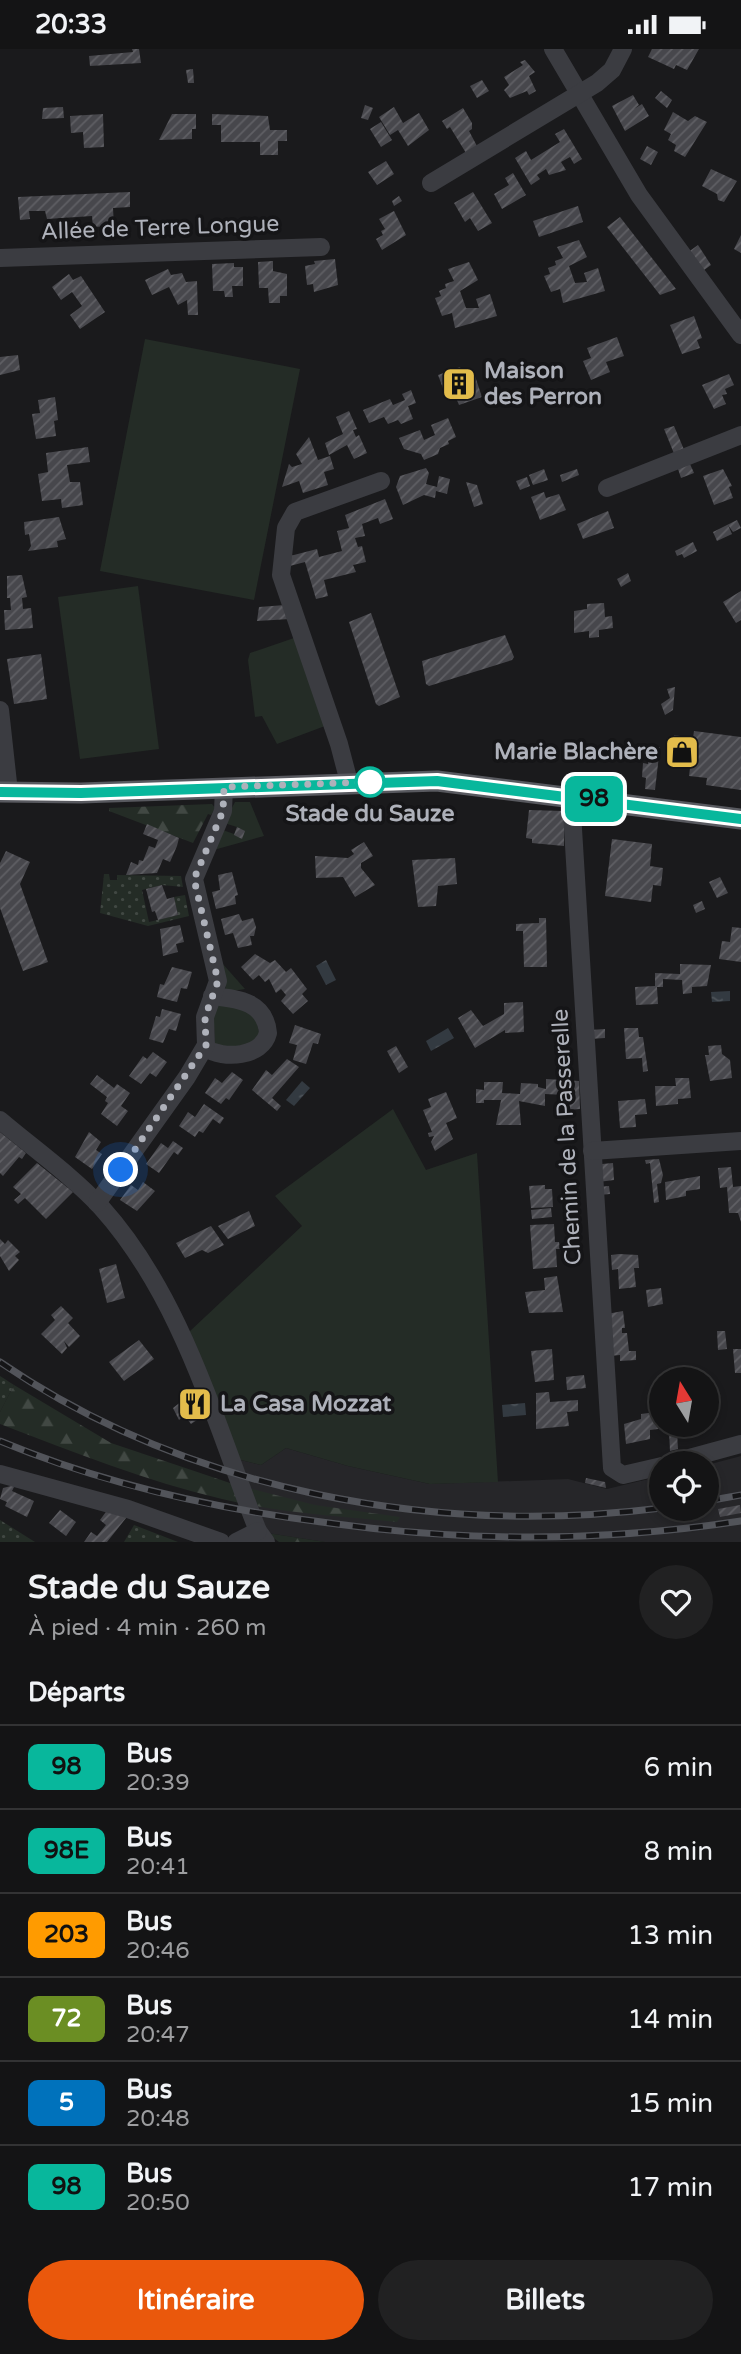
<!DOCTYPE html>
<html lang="fr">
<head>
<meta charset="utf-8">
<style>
  body { margin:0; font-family:"Varela Round",sans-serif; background:#212122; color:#f1f3f6; height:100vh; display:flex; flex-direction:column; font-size:26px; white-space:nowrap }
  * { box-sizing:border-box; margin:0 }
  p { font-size:23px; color:#9d9ea0 }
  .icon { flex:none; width:38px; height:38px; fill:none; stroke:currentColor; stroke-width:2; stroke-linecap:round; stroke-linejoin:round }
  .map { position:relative; height:1493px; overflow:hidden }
  .details { display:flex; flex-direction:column; background:#141415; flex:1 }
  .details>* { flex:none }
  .badge { padding:0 14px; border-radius:10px; font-size:24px; line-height:46px }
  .needle { width:46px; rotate:349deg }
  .controls { position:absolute; left:649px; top:1318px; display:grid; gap:14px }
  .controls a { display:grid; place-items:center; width:70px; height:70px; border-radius:50%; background:#141415; box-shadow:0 4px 10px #0003,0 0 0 2px #333334; font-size:35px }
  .you { position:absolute; width:35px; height:35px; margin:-18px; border:5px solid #fff; border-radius:50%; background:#1a73e8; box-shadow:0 0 0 10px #1a73e833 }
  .map>.badge { position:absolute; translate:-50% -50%; box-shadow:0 0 0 4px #fff }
  h2 { padding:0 28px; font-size:26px; line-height:63px }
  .round { display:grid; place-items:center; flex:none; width:74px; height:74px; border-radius:37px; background:#212122 }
  .summary { display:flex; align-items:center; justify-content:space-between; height:119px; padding:0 28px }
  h1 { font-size:33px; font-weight:700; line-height:52px }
  .cta { display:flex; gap:14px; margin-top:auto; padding:14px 28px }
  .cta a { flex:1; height:80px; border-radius:42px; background:#ea580c; color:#fff; font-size:28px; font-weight:700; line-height:80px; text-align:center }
  .cta a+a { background:#212122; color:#f1f3f6 }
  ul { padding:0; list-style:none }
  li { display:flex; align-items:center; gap:21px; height:84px; padding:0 28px; border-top:2px solid #333334 }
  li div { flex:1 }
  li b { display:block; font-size:26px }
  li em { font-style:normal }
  li .badge { min-width:77px; font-weight:700; text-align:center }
  .status { display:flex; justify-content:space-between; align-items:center; height:49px; padding:0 35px; background:#141415; direction:ltr }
  .status svg { height:19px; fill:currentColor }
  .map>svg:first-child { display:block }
  .built { fill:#262629 }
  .grass { fill:#242c26 }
  .forest { fill:url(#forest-firs) }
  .garden { fill:url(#garden-dots) }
  .water { fill:url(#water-ripples) }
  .building { fill:url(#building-hatch) }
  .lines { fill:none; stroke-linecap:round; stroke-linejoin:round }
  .minor { stroke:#3b3c41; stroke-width:18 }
  .major { stroke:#58595f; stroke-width:21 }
  .rail-casing { stroke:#52545a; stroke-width:7 }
  .rail { stroke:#151517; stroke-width:4.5; stroke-dasharray:13; stroke-linecap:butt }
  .line-casing { stroke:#fff; stroke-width:16 }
  .line { stroke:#08b79c; stroke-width:10 }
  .walk { stroke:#aeb1ba; stroke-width:7; stroke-dasharray:0 12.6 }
  .stop-dot { fill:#fff; stroke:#08b79c; stroke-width:3.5 }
  .labels { text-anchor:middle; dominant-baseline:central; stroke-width:7; stroke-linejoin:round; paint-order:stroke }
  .street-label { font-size:23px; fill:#aeb1ba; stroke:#151517 }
  .poi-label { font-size:23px; font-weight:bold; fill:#aeb1ba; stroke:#151517; text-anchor:start }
  .stop-label { font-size:23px; font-weight:bold; fill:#aeb1ba; stroke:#151517 }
</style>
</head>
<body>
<div class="status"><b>20:33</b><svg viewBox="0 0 49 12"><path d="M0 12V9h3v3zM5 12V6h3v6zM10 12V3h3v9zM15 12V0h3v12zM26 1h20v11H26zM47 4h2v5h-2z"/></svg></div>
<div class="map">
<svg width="741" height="1493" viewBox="0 0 741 1493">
  <defs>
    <pattern id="forest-firs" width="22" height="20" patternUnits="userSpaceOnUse" patternTransform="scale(1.75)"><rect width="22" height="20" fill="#242c26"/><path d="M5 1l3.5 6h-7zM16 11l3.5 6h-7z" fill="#414843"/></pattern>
    <pattern id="garden-dots" width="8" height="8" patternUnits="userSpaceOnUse" patternTransform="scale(1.75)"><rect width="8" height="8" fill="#242c26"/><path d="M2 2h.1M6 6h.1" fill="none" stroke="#414843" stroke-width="1.8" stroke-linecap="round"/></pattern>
    <pattern id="water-ripples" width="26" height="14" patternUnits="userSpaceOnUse" patternTransform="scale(1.75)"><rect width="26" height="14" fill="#333a41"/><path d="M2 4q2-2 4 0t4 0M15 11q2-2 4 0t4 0" fill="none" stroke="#4e545a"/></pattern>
    <pattern id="building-hatch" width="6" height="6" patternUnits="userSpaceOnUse" patternTransform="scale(1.75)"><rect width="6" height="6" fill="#47474c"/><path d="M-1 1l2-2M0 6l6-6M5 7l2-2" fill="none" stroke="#5f5f64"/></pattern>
  </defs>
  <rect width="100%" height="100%" fill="#1a1a1c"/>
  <path class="built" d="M286,1399L348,1417L430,1435L568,1430L607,1440L661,1427L662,1460H707V1416L741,1407V1493H325L267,1484L237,1410L261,1416Z"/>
  <g class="grass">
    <path d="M145,290L300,320L254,551L100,522Z"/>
    <path d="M138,537L159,700L80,710L58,548Z"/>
    <path d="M294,589L325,677L277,695L262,667L255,668L248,611L250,604Z"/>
    <path d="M235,753H250L264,787L210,802L220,780L234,785L237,778L224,774Z"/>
    <path d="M222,914L245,940L226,943Z"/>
    <path d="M226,954L255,966L261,991L225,1001L215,995L213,958Z"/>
    <path d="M393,1060L426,1121L477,1104L498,1433L430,1435L348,1417L286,1399L261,1416L237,1410L189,1283L302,1177L275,1147Z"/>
  </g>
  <g class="forest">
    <path d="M212,755L215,759L211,766L208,765L193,794L109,762V759Z"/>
    <path d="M14,1336L111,1394L233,1435L315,1456L400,1468L397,1473C339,1467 279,1464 222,1450C146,1432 73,1403 0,1375V1363Z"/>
    <path d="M267,1484L325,1493H279Z"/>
  </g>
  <g class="garden">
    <path d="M104,825H109L110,831H117V826L181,827L183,838L162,836L142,841L149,873L178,866L174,848L185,846L189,867L148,877L100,864Z"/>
    <path d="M0,1327L14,1336L0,1363Z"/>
    <path d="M0,1471L35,1493H0Z"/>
    <path d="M134,1476L178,1493H124Z"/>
  </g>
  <g class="water">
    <path d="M326,911L336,931L326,936L316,917Z"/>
    <path d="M730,942V952L712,953L711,943Z"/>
    <path d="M448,979L454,989L431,1002L426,992Z"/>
    <path d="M302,1032L310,1039L294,1057L286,1051Z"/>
    <path d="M525,1354L526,1366L503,1368L502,1356Z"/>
  </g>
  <g class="building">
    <path d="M132,0H139L141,14L90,17L89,7L133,3Z"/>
    <path d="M652,0H699L687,21L676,16L674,20L648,8Z"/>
    <path d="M525,11L535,23L529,27L536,42L529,46L527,42L510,49L504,41L509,36L504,28L523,16L520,13Z"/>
    <path d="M193,20L194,34H188L186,21Z"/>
    <path d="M482,31L489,42L477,49L470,37Z"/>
    <path d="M661,42L672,51L667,59L655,49Z"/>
    <path d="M633,46L639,56L634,60L642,55L649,67L625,82L612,57Z"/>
    <path d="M365,56L373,59L368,71L361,69Z"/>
    <path d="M63,58L64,69L42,70L43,59Z"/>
    <path d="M394,58L403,74L419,64L429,81L408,97L398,81L390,86L379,68Z"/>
    <path d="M463,59L472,74V80L469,82L477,97L466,104L450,78L447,80L442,72Z"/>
    <path d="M673,63L688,72L695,67L707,73L685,108L674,102L676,96L668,91L671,85L664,81Z"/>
    <path d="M103,65L104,98L84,99L83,83L71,84L70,67Z"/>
    <path d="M172,65H196V80H192V90L159,91Z"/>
    <path d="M212,65L268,67L270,81H287V92H278V106H260V93H221V76H212Z"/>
    <path d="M381,73L392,91L381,98L370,80Z"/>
    <path d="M564,80L582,110L574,115L570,108L561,113L566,121L549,126L546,120L537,126L540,130L531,136L515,109L526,102L531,111L560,93L555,85Z"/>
    <path d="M647,97L658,103L651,116L640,110Z"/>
    <path d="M386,112L394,125L377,136L368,123Z"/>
    <path d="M711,120L737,132L724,153L718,151L717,145L702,137Z"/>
    <path d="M513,124L526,146L502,160L494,145L509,136L505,129Z"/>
    <path d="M130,143V158L113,159L114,177L93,178L92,167L47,170L45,162H29L30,170L20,171L18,148Z"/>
    <path d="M473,143L492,174L478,182L470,169L465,173L454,154Z"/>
    <path d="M399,147L402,152L394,157L392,152Z"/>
    <path d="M578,157L583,173L539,188L533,172Z"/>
    <path d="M394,162L406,186L382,201L376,190L383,186L381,182L385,180L379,170Z"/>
    <path d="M620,168L676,240L660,246L607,178Z"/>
    <path d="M741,186V204L734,200Z"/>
    <path d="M579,191L587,208L569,217L575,234L587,233L584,224L598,219L605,242L563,254L560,240L551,243L544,227L550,225L548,219L556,216L555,212L563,209L557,198Z"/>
    <path d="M698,196L711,216L700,224L687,204Z"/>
    <path d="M335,210L338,236L314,243L313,235L307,236L305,217L315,215L314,212Z"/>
    <path d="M273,212V222L287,225V247H280V254H269L268,239H259L258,213Z"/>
    <path d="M469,213L478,231L460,242L466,259H479L476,250L490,245L497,267L455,279L452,264L442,267L435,249L441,247L439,242L446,239L445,235L454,232L448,220Z"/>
    <path d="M234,214V218H243V237H232L233,248H225L224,242H213L212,215Z"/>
    <path d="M168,220L171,226L182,224L186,233L197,232L198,266H188L187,251L178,256L169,238L152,246L145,231Z"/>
    <path d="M69,225L73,231L81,227L105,263L80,280L70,266L82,257L72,243L61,251L52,238Z"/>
    <path d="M694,267L702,289L697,291L700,299L682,305L670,276Z"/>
    <path d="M617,288L624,307L606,313L610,323L591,331L583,312L591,309L587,299Z"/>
    <path d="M18,306L20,321L0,326V308Z"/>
    <path d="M460,318L465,330L475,327L482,348L459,356L452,339L444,342L438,326Z"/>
    <path d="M729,325L734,336L725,340L727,345L722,346L726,355L714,360L702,336Z"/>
    <path d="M411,341L416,354L408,357L413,370L401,375L398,371L388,375L384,368L369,374L363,361L390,350L393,356L405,351L402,345Z"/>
    <path d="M55,348L58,371L54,372L56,387L36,390L32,365L40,364L38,351Z"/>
    <path d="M349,362L357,380L353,381L356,388L359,386L367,404L354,410L347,396L329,406L325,394L343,385L336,368Z"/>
    <path d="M448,369L456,388L448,392L449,395L440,399L438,405L424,411L421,405L404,400L399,389L420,381L424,391L435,386L431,376Z"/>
    <path d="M674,377L685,403L675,407L664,380Z"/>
    <path d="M309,388L318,411L330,407L334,420L324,423L328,436L303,444L299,432L282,438L289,415L292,418L302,415L296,405Z"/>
    <path d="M88,398L90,413L67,416L70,433H80L83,456L62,459L61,450L42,452L38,425L48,423L46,404Z"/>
    <path d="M690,415L694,424L681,429L678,420Z"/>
    <path d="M426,419L429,424L426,435L437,438L439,427L450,430L447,445L436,442L435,449L424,446L403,456L396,438L400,427Z"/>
    <path d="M544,420L548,431L533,436L529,426Z"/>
    <path d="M577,420L579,426L562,433L560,426Z"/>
    <path d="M723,420L732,437L729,438L733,449L714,456L703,427Z"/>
    <path d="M527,428L530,437L520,441L516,432Z"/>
    <path d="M466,433L477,436L483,455L474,458Z"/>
    <path d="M544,443L546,449L559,445L566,461L540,471L531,448Z"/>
    <path d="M385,450L393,470L380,475L378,469L362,475L365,487L355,489L358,498L362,497L366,513L353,516L356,523L324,531L328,547L316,550L305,513L286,518L290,507L317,500L319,508L342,502L337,482L349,479L345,466Z"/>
    <path d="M608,462L614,479L583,490L577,475Z"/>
    <path d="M59,468L66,490L57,492L58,498L28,502L31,497L29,485L25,486L24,473Z"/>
    <path d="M737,471L741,479L733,483L728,476L732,485L717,492L713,483Z"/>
    <path d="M693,493L697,502L684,509L682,505L677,507L675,502Z"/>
    <path d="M628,524L631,532L621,538L617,530Z"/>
    <path d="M22,526L27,548L22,549L23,560L31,559L33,579L5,581L4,561H11L10,549H7V527Z"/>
    <path d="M741,542V571L736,574L723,553Z"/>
    <path d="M604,554L605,568L612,567L613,579L599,581V588L589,589V582L574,584V562L587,560V555Z"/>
    <path d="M285,556L290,570L257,572L259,558Z"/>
    <path d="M371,564L400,648L379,657L376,655L349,573Z"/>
    <path d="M505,586L514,608L512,611L429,637L426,635L422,612Z"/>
    <path d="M41,605L47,650L14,655L7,610Z"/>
    <path d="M675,638L673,661L665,666L661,655L670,649L667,640Z"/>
    <path d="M694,682L741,688V741L706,736L707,729L689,727L690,719L670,717L674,686L693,689Z"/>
    <path d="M649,698H660L655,741L645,740L646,729L642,728L643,714L648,715Z"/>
    <path d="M529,761L564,762V797L532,794V790L526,789Z"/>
    <path d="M147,775L179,789L177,797L170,813L163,810L157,824L126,826L131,813L138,816L139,811L143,812L149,797L155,799L158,791L143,785Z"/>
    <path d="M237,778L245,782L242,790L234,786Z"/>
    <path d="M612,790L652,795L650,817L663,819L661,837L653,836L651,853L605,847Z"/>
    <path d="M364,793L373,807L361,814V819L375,836L355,848L343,828L316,829L315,807L348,809L354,805L351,801Z"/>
    <path d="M6,802L30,813L20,835L48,913L23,922L0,859V814Z"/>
    <path d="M455,809L457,835L438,837L436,857L418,858L412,811Z"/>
    <path d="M232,823L238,846L235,847L236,855L216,860L212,843L220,841L218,826Z"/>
    <path d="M720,828L728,844L717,849L709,833Z"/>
    <path d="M162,836L167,850L174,848L178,866L158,871L155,862L152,863L146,840Z"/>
    <path d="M702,852L705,860L696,864L693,856Z"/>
    <path d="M239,865L242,872L253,869L256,878L254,887H250L252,896L238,899L233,884L225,886L221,870Z"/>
    <path d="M539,869H546L547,918H524L523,882H516V875L539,874Z"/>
    <path d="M180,876L184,893L176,895L178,903L163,907L160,880Z"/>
    <path d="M732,878L741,879V913L719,910L722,892L730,893Z"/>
    <path d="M255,905L270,914L275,911L286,923L291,919L307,940L302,945L308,952L293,965L281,952L286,946L281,940L276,944L269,930L265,933L259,926L253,931L241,918Z"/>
    <path d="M680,915L711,916L707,937L692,938V944L683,945L682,931L663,930V938H657L658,955L636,956L635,938L655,937V924L680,925Z"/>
    <path d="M172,918L192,923L187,940L181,939L177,953L157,948L160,935L164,936Z"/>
    <path d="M523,953L524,983L505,984V981L475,999L458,969L471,961L483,977L504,965V954Z"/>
    <path d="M162,960L181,965L176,982L169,980L163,994L149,990L156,967L160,968Z"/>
    <path d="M295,976L321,985L318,995L313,994L306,1015L293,1011L297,996L289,994Z"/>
    <path d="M624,979H638L639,988H643L648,1022L643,1023L642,1009L626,1010Z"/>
    <path d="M605,980V989L590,990V981Z"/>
    <path d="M721,996L722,1005L730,1011L732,1029L710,1032L705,1006H709L708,997Z"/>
    <path d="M396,997L408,1018L399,1024L387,1002Z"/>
    <path d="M153,1003L167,1013L156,1028L150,1024L141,1035L129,1027L143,1007L147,1010Z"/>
    <path d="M287,1010L299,1018L272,1049L281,1057L277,1062L252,1041L266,1021L272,1026Z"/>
    <path d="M232,1023L243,1031L229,1051L226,1049L221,1055L205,1044L215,1029L222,1034Z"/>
    <path d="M97,1026L114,1039L117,1035L130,1044L121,1057L128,1062L117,1077L101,1065L108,1054L105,1052L107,1048L90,1035Z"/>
    <path d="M675,1029H689L691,1049L678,1050V1055L656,1057L655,1037H676Z"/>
    <path d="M546,1030L579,1032L580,1060L566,1061L565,1046L545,1045V1057L519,1052L521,1076H496L501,1051H484V1054H476V1040L484,1041V1033H503L502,1044L520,1045L521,1034L538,1035V1038L546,1040Z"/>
    <path d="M446,1043L457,1069L446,1074L453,1090L435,1102L431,1093L434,1087L429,1088L428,1084L432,1083L423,1061L431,1058L428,1050Z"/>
    <path d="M645,1050L647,1065L635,1066L636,1078L620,1079L618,1052Z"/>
    <path d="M204,1055L224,1069L220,1075L213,1070L203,1084L199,1082L195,1088L179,1077L188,1063L195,1068Z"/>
    <path d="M0,1083L26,1104L22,1110L19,1108L3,1127L0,1124Z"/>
    <path d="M89,1083L101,1093L96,1101L102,1105L92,1120L75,1108Z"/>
    <path d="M173,1092L183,1099L178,1106L174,1103L159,1124L146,1115L161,1094L168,1099Z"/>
    <path d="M659,1110L663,1126L661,1134L657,1135L659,1153L654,1154L650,1114L646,1115L645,1111Z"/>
    <path d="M37,1114L73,1143L46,1170L25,1149L18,1155L14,1151L21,1145L13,1138Z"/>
    <path d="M613,1114L614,1131L598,1133L602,1115Z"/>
    <path d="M731,1118L733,1138L741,1137V1173L738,1164H729L727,1138L720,1139L718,1119Z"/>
    <path d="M700,1127V1140L686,1142V1147L666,1151L665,1133Z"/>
    <path d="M143,1133L155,1142L137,1162L120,1151L131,1136L138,1141Z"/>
    <path d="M545,1136V1140H552L553,1158L531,1159L529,1137Z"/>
    <path d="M609,1137L610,1145L599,1146L598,1138Z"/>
    <path d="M551,1159L552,1168L532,1170L531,1161Z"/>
    <path d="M249,1162L255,1177L228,1190L218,1177Z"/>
    <path d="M554,1175L555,1193H559L560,1200H556L557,1218L533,1220L530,1176Z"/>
    <path d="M211,1177L224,1196L208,1204L202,1201L185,1209L176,1194Z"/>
    <path d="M0,1190L5,1195L8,1191L20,1203L15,1207L19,1211L9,1222L0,1207Z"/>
    <path d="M619,1205L638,1206L639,1219H634L636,1238L619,1240L618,1220L612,1221L611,1206Z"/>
    <path d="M116,1215L125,1249L107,1254L99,1220Z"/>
    <path d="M557,1227L563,1263L529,1264L525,1243L545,1241L544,1229Z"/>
    <path d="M661,1239L663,1255L648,1258L646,1241Z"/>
    <path d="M61,1257L73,1269L68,1274L80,1287L69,1298L64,1292L67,1299L62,1305L41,1285L55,1271L51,1266Z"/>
    <path d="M623,1262L625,1279H622V1284H627L629,1302H636V1311L620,1312V1306L610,1307L607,1265Z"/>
    <path d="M717,1282H725L727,1300L718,1301Z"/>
    <path d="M139,1291L154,1310L124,1332L109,1313Z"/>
    <path d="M552,1300L554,1331L535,1333L531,1302Z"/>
    <path d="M733,1300H741V1324H735Z"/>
    <path d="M584,1326L586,1339L567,1341L566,1328Z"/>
    <path d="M549,1343L550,1353L578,1351V1362L567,1363L569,1377L536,1380V1344Z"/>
    <path d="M192,1344L203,1367L191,1375L184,1366L179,1371L173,1359Z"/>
    <path d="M656,1363L658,1380L650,1381V1390L626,1395L624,1375L641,1370V1365Z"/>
    <path d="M669,1383H677L678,1400L670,1402Z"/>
    <path d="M586,1429L605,1433L606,1439L585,1434Z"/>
    <path d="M15,1436L12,1442L34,1452L27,1468L5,1457L7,1453L0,1450L3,1439Z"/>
    <path d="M740,1456L741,1464L720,1468L718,1460Z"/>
    <path d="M108,1460L130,1464L107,1493H84L91,1483L97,1487L106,1476L100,1471Z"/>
    <path d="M60,1461L76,1473L66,1487L49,1474Z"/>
  </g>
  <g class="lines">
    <g class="minor">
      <path d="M553,0L639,146L741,286"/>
      <path d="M431,134L597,34L612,21L623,0"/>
      <path d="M0,209L321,198"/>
      <path d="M607,439L741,386"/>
      <path d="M0,661L9,743"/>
      <path d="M349,733L339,695L281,526L286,479L295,463L381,432"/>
      <path d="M571,747L612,1419L623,1426L662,1417"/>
      <path d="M205,999C224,1011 262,1008 268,984C265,952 238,950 212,947"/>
      <path d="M0,1071C33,1099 71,1126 101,1158C182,1248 214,1371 258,1482L266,1493"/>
      <path d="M592,1102L741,1092"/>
      <path d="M97,1154L187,1028L206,996L205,968L218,932L194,830L223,762L224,738"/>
      <path d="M671,1414L741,1395"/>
      <path d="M0,1425L128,1460L221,1493"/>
      <path d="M236,1493L258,1482"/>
    </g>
    <path class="major" d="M0,743L81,744L437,732L741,770"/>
    <g class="rail-casing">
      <g id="rail">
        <path d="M0,1313C190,1443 434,1487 662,1459"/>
        <path d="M0,1392C106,1436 215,1460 329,1474C466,1493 604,1493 741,1472"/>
        <path d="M707,1452L741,1446"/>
      </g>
    </g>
    <use href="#rail" class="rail"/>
  </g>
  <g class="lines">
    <g class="line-casing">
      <path id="line" d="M0,743L81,744L437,732L741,770"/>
    </g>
    <use href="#line" class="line"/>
    <path class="walk" d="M121,1121L206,996L205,968L218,932L194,830L223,762L224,738L370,733"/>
  </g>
  <defs>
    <g id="building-square" transform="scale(1.75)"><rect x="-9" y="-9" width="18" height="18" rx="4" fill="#e3bc4b" stroke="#151517"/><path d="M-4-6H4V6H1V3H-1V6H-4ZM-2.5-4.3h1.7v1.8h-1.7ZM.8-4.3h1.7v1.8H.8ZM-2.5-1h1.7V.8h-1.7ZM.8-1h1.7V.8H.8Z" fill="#111"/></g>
    <g id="shop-square" transform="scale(1.75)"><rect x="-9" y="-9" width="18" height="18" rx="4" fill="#e3bc4b" stroke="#151517"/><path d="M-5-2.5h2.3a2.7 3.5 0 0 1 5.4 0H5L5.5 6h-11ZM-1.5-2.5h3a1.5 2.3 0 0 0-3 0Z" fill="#111"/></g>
    <g id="restaurant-square" transform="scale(1.75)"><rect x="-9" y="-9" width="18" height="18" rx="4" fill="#e3bc4b" stroke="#151517"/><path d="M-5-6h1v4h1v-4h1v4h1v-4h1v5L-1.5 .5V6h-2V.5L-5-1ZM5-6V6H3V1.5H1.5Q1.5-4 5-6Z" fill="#111"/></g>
  </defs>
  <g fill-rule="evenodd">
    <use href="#building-square" x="459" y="335"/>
    <use href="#shop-square" x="682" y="703"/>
    <use href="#restaurant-square" x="195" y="1355"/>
  </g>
  <circle class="stop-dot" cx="370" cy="733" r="14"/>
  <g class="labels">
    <g class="street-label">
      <text transform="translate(160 179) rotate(-2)">Allée de Terre Longue</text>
      <text transform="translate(567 1088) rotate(-93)">Chemin de la Passerelle</text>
    </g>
    <g class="poi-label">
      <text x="484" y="322">Maison<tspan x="484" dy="26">des Perron</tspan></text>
      <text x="658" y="703" text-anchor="end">Marie Blachère</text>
      <text x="220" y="1355">La Casa Mozzat</text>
    </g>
    <g class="stop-label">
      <text x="370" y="765">Stade du Sauze</text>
    </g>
  </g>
</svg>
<div class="controls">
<a><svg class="needle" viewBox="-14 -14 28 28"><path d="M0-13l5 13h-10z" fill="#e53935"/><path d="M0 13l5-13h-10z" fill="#9d9ea0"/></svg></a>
<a><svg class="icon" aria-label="locate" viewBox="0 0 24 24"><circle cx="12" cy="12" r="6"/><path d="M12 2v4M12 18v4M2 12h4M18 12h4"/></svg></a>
</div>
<div class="you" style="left:121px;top:1121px"></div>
<b class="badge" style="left:594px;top:750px;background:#08b79c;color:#111">98</b>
</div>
<section class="details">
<div class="summary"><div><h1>Stade du Sauze</h1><p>À pied · 4 min · 260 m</p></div><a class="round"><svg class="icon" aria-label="heart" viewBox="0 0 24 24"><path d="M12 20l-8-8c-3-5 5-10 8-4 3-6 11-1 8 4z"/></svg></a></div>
<h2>Départs</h2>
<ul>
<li><span class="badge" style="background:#08b79c;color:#111">98</span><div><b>Bus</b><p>20:39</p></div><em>6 min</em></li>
<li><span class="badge" style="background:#08b79c;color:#111">98E</span><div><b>Bus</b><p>20:41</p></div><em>8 min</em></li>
<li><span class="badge" style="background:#ff9b00;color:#111">203</span><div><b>Bus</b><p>20:46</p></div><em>13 min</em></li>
<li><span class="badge" style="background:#6b8e23;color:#fff">72</span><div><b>Bus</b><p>20:47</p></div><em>14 min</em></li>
<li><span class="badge" style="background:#0072bc;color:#fff">5</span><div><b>Bus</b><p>20:48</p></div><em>15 min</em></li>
<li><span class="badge" style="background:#08b79c;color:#111">98</span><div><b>Bus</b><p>20:50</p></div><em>17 min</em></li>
</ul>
<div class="cta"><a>Itinéraire</a><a>Billets</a></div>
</section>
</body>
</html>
